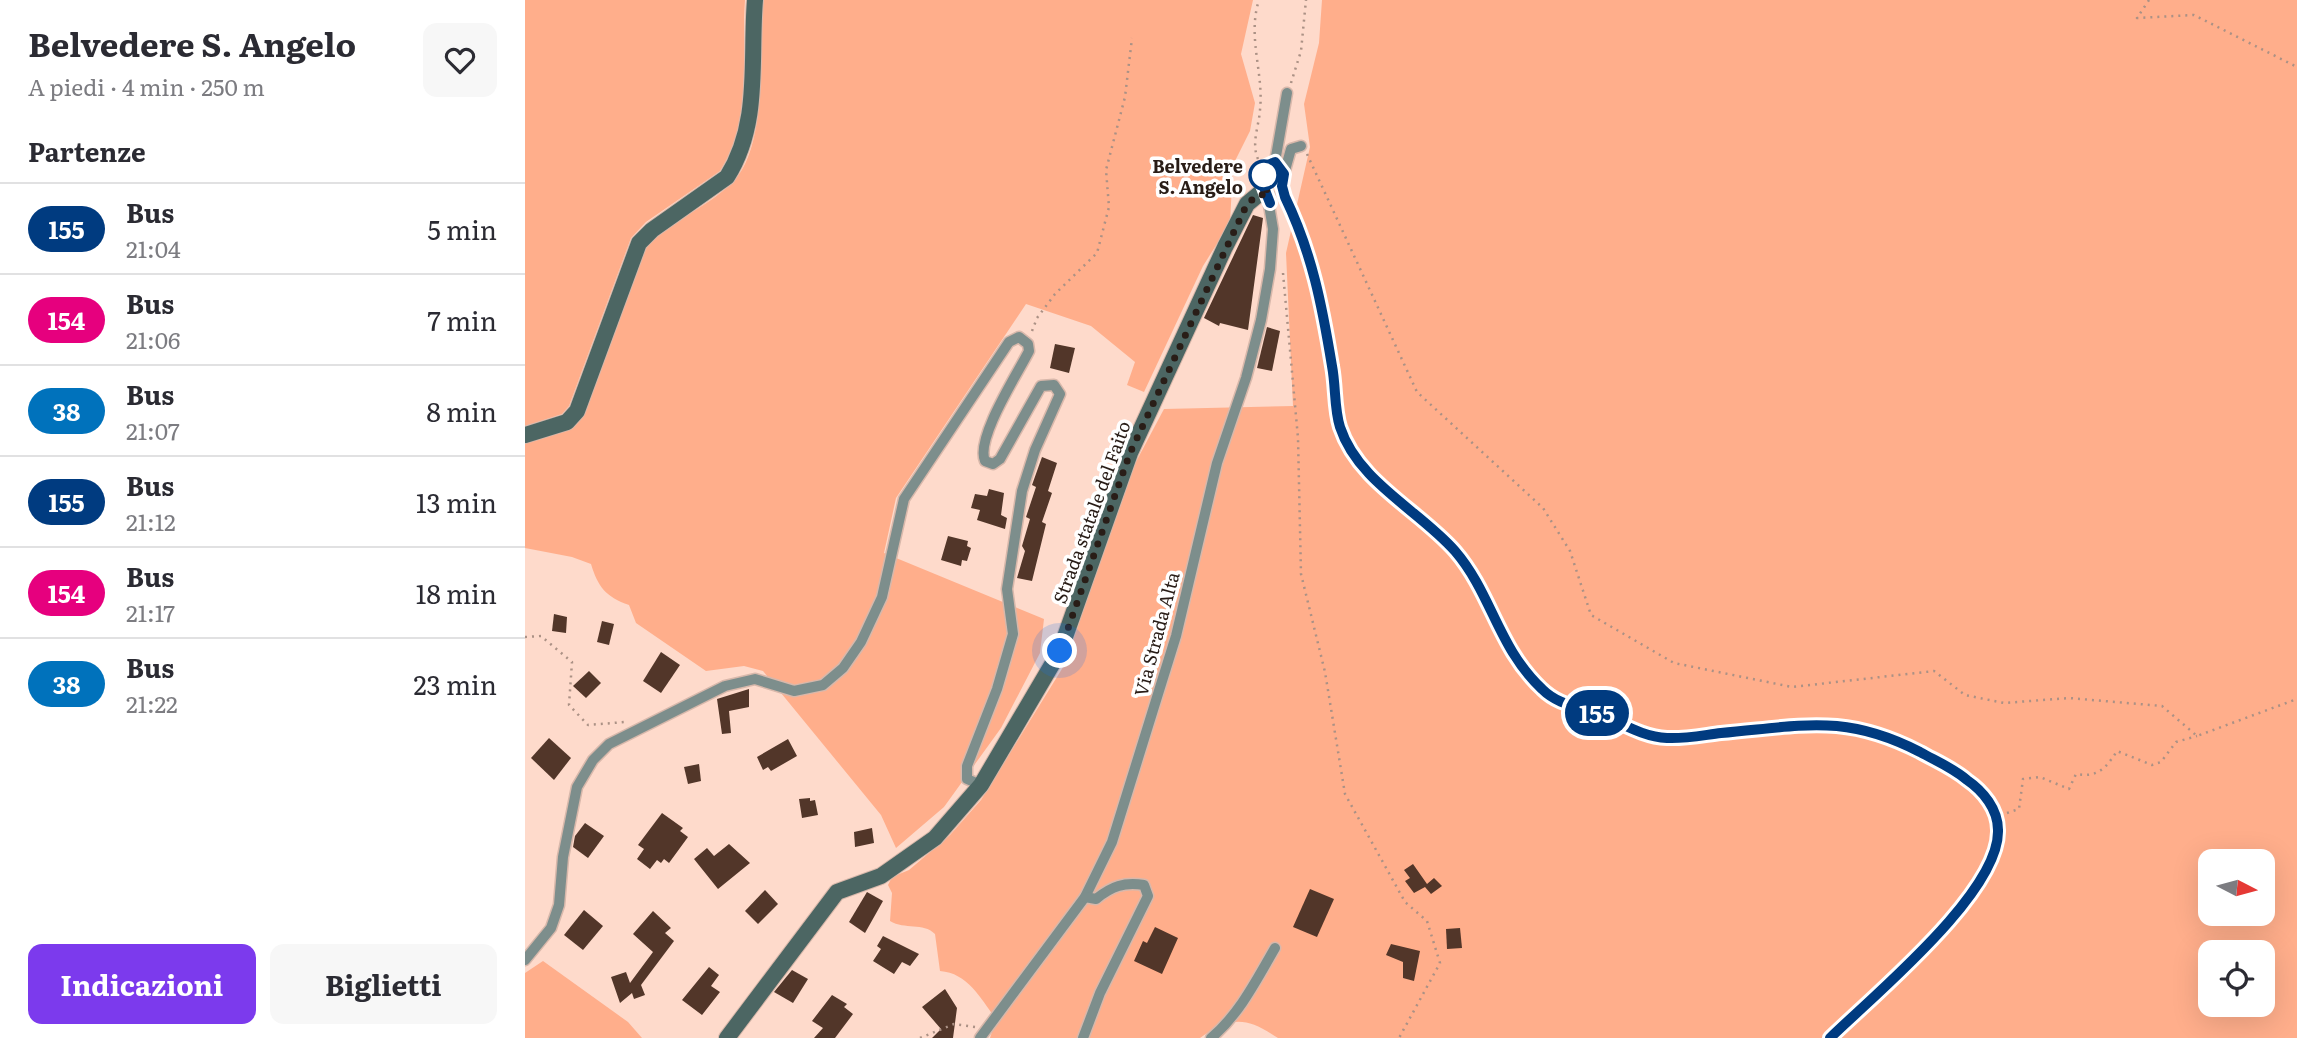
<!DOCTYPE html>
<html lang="it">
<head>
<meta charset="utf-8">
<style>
  body { margin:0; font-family:Literata,serif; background:#f7f7f7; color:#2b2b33; height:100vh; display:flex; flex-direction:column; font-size:26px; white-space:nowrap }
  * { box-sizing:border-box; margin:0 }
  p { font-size:23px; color:#7c7c81 }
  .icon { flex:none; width:38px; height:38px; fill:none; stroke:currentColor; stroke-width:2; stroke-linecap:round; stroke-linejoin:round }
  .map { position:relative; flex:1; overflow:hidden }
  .details { display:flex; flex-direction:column; background:#fff; width:525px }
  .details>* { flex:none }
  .badge { padding:0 14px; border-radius:23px; font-size:24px; line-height:46px }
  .needle { width:46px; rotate:96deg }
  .controls { position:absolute; left:1673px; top:849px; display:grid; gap:14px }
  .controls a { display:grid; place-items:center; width:77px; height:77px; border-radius:14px; background:#fff; box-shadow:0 7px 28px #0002; font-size:35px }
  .you { position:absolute; width:35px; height:35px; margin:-18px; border:5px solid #fff; border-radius:50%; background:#1a73e8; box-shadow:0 0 0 10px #1a73e833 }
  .map>.badge { position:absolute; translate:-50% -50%; box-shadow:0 0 0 4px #fff }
  h2 { padding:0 28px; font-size:26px; line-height:63px }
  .round { display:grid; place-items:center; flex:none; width:74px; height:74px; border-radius:14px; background:#f7f7f7 }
  .summary { display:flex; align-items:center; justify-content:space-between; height:119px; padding:0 28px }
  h1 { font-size:33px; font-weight:700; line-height:52px }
  .primary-button { display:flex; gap:14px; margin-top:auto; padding:14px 28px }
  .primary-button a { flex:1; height:80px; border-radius:14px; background:#7c3aed; color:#fff; font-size:28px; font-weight:700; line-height:80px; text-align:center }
  .primary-button a+a { background:#f7f7f7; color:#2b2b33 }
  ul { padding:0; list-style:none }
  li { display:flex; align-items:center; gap:21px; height:91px; padding:0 28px; border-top:2px solid #e1e1e2 }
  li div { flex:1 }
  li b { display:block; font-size:26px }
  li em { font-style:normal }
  li .badge { min-width:77px; font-weight:700; text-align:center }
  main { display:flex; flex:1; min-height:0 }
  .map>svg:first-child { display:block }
  .green { fill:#ffae8b; fill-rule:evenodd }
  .building { fill:#523629 }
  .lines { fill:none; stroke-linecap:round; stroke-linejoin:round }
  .street-casing { stroke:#d8b8ab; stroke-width:13 }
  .secondary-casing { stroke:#d8b8ab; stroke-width:18 }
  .path { stroke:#ab9185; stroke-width:2.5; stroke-dasharray:2 5; stroke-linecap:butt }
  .street { stroke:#7d8e8c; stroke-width:10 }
  .secondary { stroke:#4c6663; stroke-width:16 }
  .line-casing { stroke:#fff; stroke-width:16 }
  .line { stroke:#003b80; stroke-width:10 }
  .walk { stroke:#291d17; stroke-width:7; stroke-dasharray:0 12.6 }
  .stop-dot { fill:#fff; stroke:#003b80; stroke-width:3.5 }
  .labels { text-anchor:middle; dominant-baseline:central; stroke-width:7; stroke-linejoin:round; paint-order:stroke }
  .stop-label { font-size:18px; font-weight:bold; fill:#291d17; stroke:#fff; text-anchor:end }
  .street-label { font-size:18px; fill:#291d17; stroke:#fff }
</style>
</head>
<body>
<main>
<section class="details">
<div class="summary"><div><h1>Belvedere S. Angelo</h1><p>A piedi · 4 min · 250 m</p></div><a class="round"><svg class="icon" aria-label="heart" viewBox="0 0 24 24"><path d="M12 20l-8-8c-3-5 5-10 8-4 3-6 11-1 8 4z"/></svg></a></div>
<h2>Partenze</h2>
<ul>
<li><span class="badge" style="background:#003b80;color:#fff">155</span><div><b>Bus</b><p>21:04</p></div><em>5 min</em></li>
<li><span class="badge" style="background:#e6007e;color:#fff">154</span><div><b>Bus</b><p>21:06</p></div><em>7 min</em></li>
<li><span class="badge" style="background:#0072bc;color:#fff">38</span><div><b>Bus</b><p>21:07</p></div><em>8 min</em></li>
<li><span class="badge" style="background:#003b80;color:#fff">155</span><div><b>Bus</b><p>21:12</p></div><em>13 min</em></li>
<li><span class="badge" style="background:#e6007e;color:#fff">154</span><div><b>Bus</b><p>21:17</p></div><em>18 min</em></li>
<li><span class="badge" style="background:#0072bc;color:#fff">38</span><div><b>Bus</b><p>21:22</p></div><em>23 min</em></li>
</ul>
<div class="primary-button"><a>Indicazioni</a><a>Biglietti</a></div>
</section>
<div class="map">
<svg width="1772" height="1038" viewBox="0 0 1772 1038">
  <rect width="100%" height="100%" fill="#fedacb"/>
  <g class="green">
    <path d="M0,0H220C216,57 228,120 195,171L121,222L106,238L44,406L37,414L0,426Z"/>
    <path d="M237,0H728L716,54L730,103L725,131L708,165L705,223L678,266L619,392L602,385L610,362L566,326L501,304L371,498L359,553L519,619L515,653L476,728L419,807L371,848L356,815L238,671L219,666L181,671L111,623L104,605C81,597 73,587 66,564L47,557L0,548V443L46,428L58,416L120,248C145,221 181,208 207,183C244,147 234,48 237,0Z"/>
    <path d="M797,0H1772V1038H753C721,1017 707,1016 675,1038H465L471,1019C456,999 443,973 415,971L410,934C398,922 380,930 365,921L367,893L363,885L367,877L384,870L425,835L456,800L540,664L605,473L639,409L768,406L761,253L785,147L779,104L794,43ZM1685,861H1738V914H1685ZM1685,952H1738V1004H1685Z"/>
    <path d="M18,961L103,1022L117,1038H0V973Z"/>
  </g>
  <g class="building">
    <path d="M728,215L738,218L723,330L695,323L694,326L679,318Z"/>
    <path d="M742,327L755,331L747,371L732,368Z"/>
    <path d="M530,344L550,348L544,373L525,368Z"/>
    <path d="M517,457L532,463L523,491L527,493L517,522L521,524L507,581L492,578L500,551L497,546L505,519L501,517L511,487L507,485Z"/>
    <path d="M464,489L479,493L476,515L482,518L480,529L452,520L455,510L446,508L450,494L462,496Z"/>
    <path d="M423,536L443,541L442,546L446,548L442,561L437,560L436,566L416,560Z"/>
    <path d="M29,614L42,617L41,633L27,631Z"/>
    <path d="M77,621L89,624L84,645L72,642Z"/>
    <path d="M136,652L155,665L136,693L118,681Z"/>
    <path d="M64,671L76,683L61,698L48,686Z"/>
    <path d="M224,689V707L204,711L206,733L197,734L192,699Z"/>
    <path d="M24,738L46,758L29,780L6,758Z"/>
    <path d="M263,739L272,756L246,771L243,767L238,770L232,757Z"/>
    <path d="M174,764L176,781L163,784L159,767Z"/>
    <path d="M285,798V801L290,800L293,815L277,818L274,799Z"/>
    <path d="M137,813L158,828L155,831L163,837L144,863L139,859L136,863L132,860L125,869L112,859L119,849L113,845Z"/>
    <path d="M60,823L79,836L63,858L48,847L50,836Z"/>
    <path d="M347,828L349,843L330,847L329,832Z"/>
    <path d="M204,844L225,863L193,889L169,859L182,848L189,856Z"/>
    <path d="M888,864L902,884L909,878L917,886L906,894L900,887L889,893L880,881L885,878L879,870Z"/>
    <path d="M785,889L809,899L792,937L768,927Z"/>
    <path d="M240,890L253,904L233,924L220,911Z"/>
    <path d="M342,892L358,901L340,933L324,922Z"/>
    <path d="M59,910L78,926L58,950L39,935Z"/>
    <path d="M128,911L146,928L140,933L149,941L116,985L120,995L109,999L107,993L95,1003L86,977L101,972L105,983L128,952L108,934Z"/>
    <path d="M630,927L653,938L637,974L609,961L618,941L622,943Z"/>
    <path d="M935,928L937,948L922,949L921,929Z"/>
    <path d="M358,936L394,954L385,966L377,962L369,974L348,961L356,949L352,946Z"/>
    <path d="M866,944L895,951L889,981L878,978V962L861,955Z"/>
    <path d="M184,967L194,975L186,986L195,992L177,1015L157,1000Z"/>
    <path d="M267,970L283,979L268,1003L249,992Z"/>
    <path d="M420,989L432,1008L428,1038H407L416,1029L397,1007Z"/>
    <path d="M307,995L322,1004L319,1007L328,1014L310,1038H289L298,1028L287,1021Z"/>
  </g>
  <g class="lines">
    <g class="street-casing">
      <g id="street">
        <path d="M750,162L762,93"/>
        <path d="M759,174L766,149L776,146"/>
        <path d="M0,960L26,928L34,905L38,857L52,787L68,760L84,744L200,686L230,679L269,691L298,685L318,668L336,642L357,597L379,499L484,342L494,337L503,344L504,351C493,373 450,439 460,461L468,464L475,459L516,386L529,385L535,394L510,450L497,491L482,589L488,634L472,689L442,766V779L456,785"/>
        <path d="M455,1038L560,897L587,842L651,636L692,463L721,378L736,320L745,269L748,229L739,175L741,166L750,162L759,174L757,186L760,196C788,255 797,303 807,366C811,387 809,408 815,427C833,482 894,510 930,551C967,594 972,647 1017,689C1033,705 1051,706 1072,713C1095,722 1116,737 1142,738C1162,739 1183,734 1203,733C1282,726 1321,713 1395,752C1411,761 1428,768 1442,780C1458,792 1473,809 1473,830C1475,892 1348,995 1305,1038"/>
        <path d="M558,1038L575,993L623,896L619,885C599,882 587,886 571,899L560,897"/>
        <path d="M686,1038C714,1015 732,979 750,948"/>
      </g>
    </g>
    <g class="secondary-casing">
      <g id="secondary">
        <path d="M0,435L42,422L52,411L114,243L127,230L202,177C236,123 225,60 230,0"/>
        <path d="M202,1038L312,892L356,876L410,838L456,785L535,651L605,453L700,247L722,204L734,194L742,196"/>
      </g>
    </g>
    <g class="path">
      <path d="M1624,0L1612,18L1669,15L1772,67"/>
      <path d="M766,83L776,51L781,0"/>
      <path d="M782,154L892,392L1018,508L1045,551L1066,615L1149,663L1267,687L1409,671L1440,695L1479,703L1544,698L1637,706L1672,736L1772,699"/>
      <path d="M733,159C726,143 734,126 735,110C739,73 722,37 734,0"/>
      <path d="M758,273L773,438L776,574L800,672L820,794L880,902L902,921L915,963L874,1038"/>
      <path d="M507,331L512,318L530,294L572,253L584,207L581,170L600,97L607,38"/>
      <path d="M0,637L16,636L47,662L44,705L63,725L100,722"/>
      <path d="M1482,813L1494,809L1498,779L1515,777L1544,789L1551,774C1573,778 1581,768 1592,751L1627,765L1636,762L1651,742L1672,736"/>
      <path d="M395,1038L429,1024L450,1027"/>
    </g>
    <use href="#street" class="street"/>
    <use href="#secondary" class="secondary"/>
  </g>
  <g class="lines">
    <g class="line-casing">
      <path id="line" d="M745,203L738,185L741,166L750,162L759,174L757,186L760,197C787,253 797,305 807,366C811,387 809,408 815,427C833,482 894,510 930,551C967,594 973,648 1017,689C1033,705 1052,706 1072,713C1095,722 1117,737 1142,738C1160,739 1179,735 1196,733C1278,726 1319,713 1395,752C1411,761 1428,768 1442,780C1458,791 1473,809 1473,830C1475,892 1349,995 1305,1038"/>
    </g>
    <use href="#line" class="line"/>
    <path class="walk" d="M535,651L605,453L722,204L734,194L743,196L739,175"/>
  </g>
  <circle class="stop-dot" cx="739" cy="175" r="14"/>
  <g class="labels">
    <g class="stop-label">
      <text x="718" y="165">Belvedere<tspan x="718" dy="21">S. Angelo</tspan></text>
    </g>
    <g class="street-label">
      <text transform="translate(566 512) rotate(-70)">Strada statale del Faito</text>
      <text transform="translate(631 634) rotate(-75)">Via Strada Alta</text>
    </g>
  </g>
</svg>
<div class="controls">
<a><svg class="needle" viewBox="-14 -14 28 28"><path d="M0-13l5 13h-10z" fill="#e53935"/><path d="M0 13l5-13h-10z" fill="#7c7c81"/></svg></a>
<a><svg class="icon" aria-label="locate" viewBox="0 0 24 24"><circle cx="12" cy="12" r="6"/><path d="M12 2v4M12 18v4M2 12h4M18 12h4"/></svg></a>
</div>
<div class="you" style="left:535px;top:651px"></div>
<b class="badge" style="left:1072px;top:713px;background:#003b80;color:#fff">155</b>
</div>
</main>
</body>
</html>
